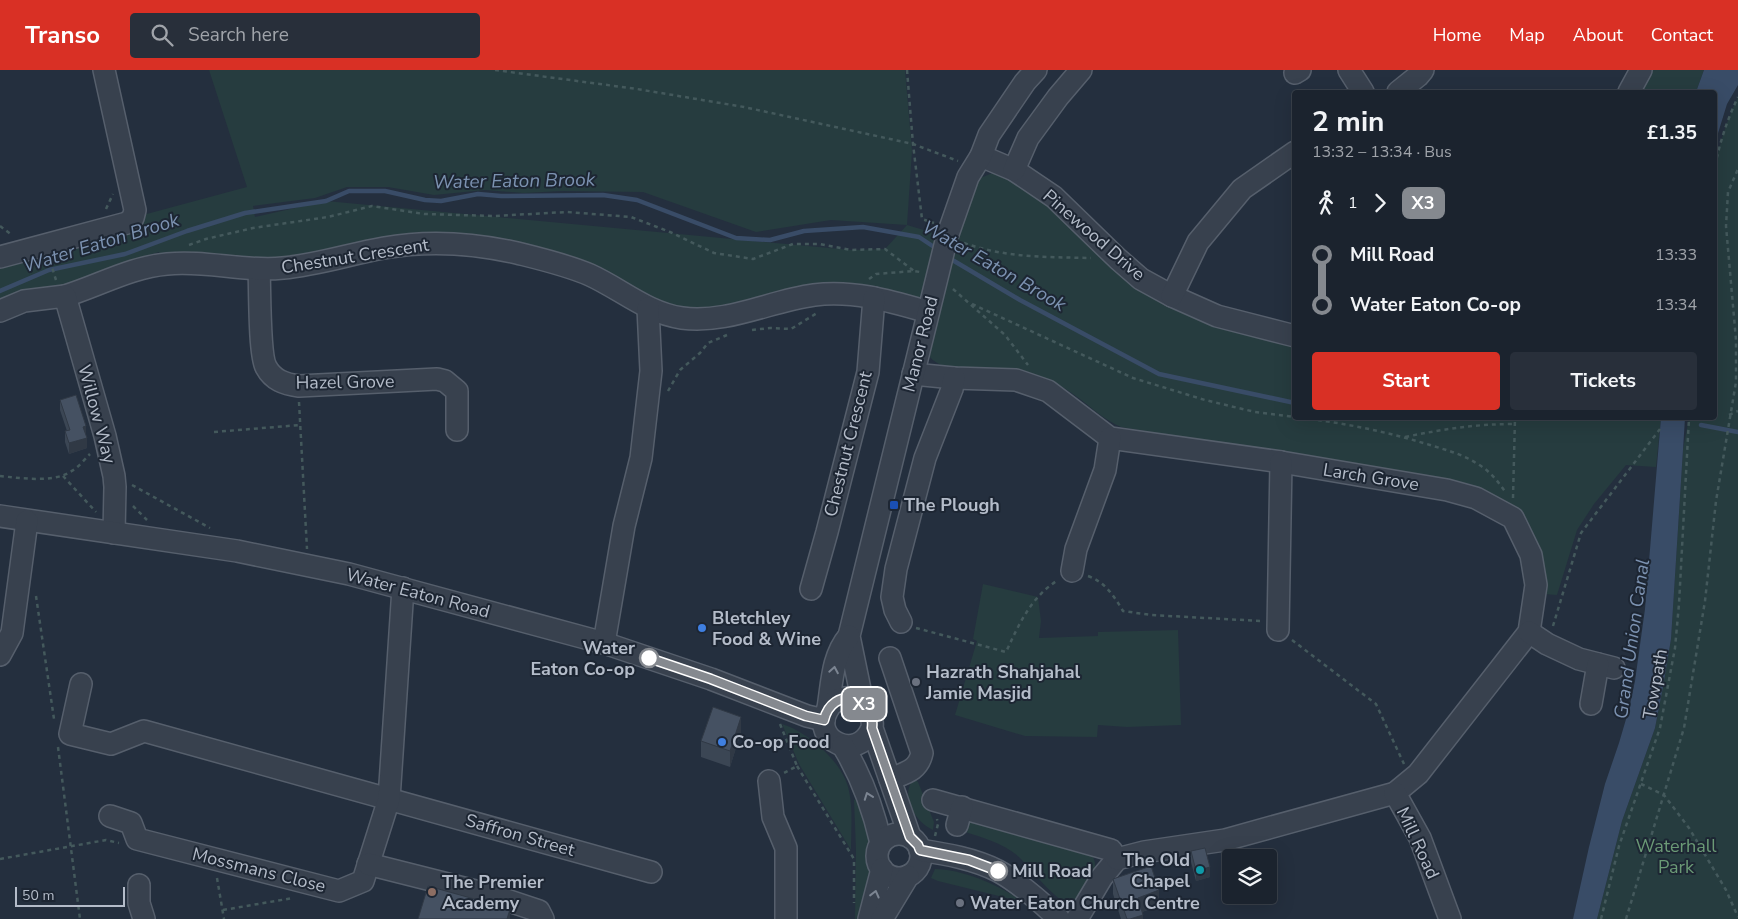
<!DOCTYPE html>
<html lang="en">
<head>
<meta charset="utf-8">
<style>
  body { margin:0; font-family:"Nunito Sans",sans-serif; background:#282f3a; color:#f1f3f6; height:100vh; display:flex; flex-direction:column; font-size:19px; white-space:nowrap }
  * { box-sizing:border-box; margin:0 }
  p { font-size:16px; color:#a0a4aa }
  .icon { flex:none; width:28px; height:28px; fill:none; stroke:currentColor; stroke-width:2; stroke-linecap:round; stroke-linejoin:round }
  .map { position:relative; flex:1; overflow:hidden }
  .side { position:absolute; left:1292px; top:20px; width:425px; height:330px; display:flex; flex-direction:column; background:#1b232e; border-radius:5px; box-shadow:0 5px 20px #0002,0 0 0 1px #39404a }
  .side>* { flex:none }
  .badge { padding:0 10px; border-radius:8px; font-size:18px; line-height:32px }
  .tools { position:absolute; left:1222px; top:779px; display:grid; gap:10px }
  .tools a { display:grid; place-items:center; width:55px; height:55px; border-radius:5px; background:#1b232e; box-shadow:0 5px 20px #0002,0 0 0 1px #39404a; font-size:25px }
  .scale { position:absolute; left:15px; bottom:12px; width:110px; box-sizing:border-box; padding-left:5px; border:2px solid #b4bcc9; border-top:0; font-size:14px; line-height:18px; white-space:nowrap; color:#b4bcc9; -webkit-text-stroke:4px #1d2633; paint-order:stroke }
  .map>.badge { position:absolute; translate:-50% -50%; box-shadow:0 0 0 2px #fff }
  .legs { display:flex; align-items:center; gap:8px; height:55px; padding:0 20px; font-size:16px }
  .legs p { margin-inline-start:auto }
  .head { display:flex; align-items:center; justify-content:space-between; height:85px; padding:0 20px }
  h1 { font-size:28px; font-weight:700; line-height:38px }
  .action { display:flex; gap:10px; margin-top:auto; padding:10px 20px }
  .action a { flex:1; height:58px; border-radius:5px; background:#d93025; color:#fff; font-size:20px; font-weight:700; line-height:58px; text-align:center }
  .action a+a { background:#282f3a; color:#f1f3f6 }
  ul { padding:0 20px; list-style:none }
  li { display:flex; align-items:center; gap:18px; height:50px; font-size:19px }
  li i { display:grid; place-items:center; width:8px; height:100%; margin:0 6px; background:currentColor }
  li i::after { content:''; width:12px; height:12px; margin:-6px; border:4px solid; border-radius:50%; background:#1b232e }
  li p { margin-inline-start:auto }
  li:first-child i { background:linear-gradient(#0000 50%,currentColor 0) }
  li:last-child i { background:linear-gradient(currentColor 50%,#0000 0) }
  header { display:flex; align-items:center; gap:30px; box-sizing:border-box; height:70px; padding:0 25px; background:#d93025; color:#fff }
  header strong { font-size:24px }
  nav { display:flex; gap:28px; margin-inline-start:auto; font-size:18px }
  .search { width:350px; height:45px; background:#282f3a; display:flex; align-items:center; gap:12px; box-sizing:border-box; padding:0 18px; border-radius:5px; color:#a0a4aa; font-size:19px }
  .map>svg:first-child { display:block }
  .green { fill:#263c3f; fill-rule:evenodd }
  .water { fill:#394c67 }
  .lines { fill:none; stroke-linecap:round; stroke-linejoin:round }
  .stream { stroke:#394c67; stroke-width:4.5 }
  .minor-casing { stroke:#565f6c; stroke-width:24 }
  .path { stroke:#44595c; stroke-width:2.5; stroke-dasharray:4 4; stroke-linecap:butt }
  .minor { stroke:#38414e; stroke-width:21 }
  .wall { fill:#3b4654 }
  .shaded-wall { fill:#303945 }
  .building { fill:#455162; stroke:#303945 }
  .oneway { stroke:#7c8592 }
  .line-1-casing { stroke:#fff; stroke-width:11 }
  .line-1 { stroke:#85898f; stroke-width:8 }
  .transit-dot { fill:#1a4fb4; stroke:#1d2633; stroke-width:2 }
  .shop-dot { fill:#3f7fe0; stroke:#1d2633; stroke-width:2 }
  .stop-1-dot { fill:#fff; stroke:#85898f; stroke-width:2.5 }
  .worship-dot { fill:#6b7280; stroke:#1d2633; stroke-width:2 }
  .culture-dot { fill:#0f9aa8; stroke:#1d2633; stroke-width:2 }
  .education-dot { fill:#8d6e63; stroke:#1d2633; stroke-width:2 }
  .labels { text-anchor:middle; dominant-baseline:central; stroke-width:4; stroke-linejoin:round; paint-order:stroke }
  .street-label { font-size:18px; fill:#b4bcc9; stroke:#1d2633 }
  .poi-label { font-size:18px; font-weight:bold; fill:#b4bcc9; stroke:#1d2633; text-anchor:start }
  .stop-label { font-size:18px; font-weight:bold; fill:#b4bcc9; stroke:#1d2633; text-anchor:end }
  .park-label { font-size:18px; fill:#6b9a76; stroke:#1d2633 }
  .water-label { font-size:19px; font-style:italic; fill:#7c92b1; stroke:#1d2633 }
</style>
</head>
<body>
<header>
<strong>Transo</strong>
<div class="search"><svg class="icon" aria-label="search" viewBox="0 0 24 24"><circle cx="10" cy="10" r="6"/><path d="M15 15l6 6"/></svg>Search here</div>
<nav><a>Home</a><a>Map</a><a>About</a><a>Contact</a></nav>
</header>
<div class="map">
<svg width="1738" height="849" viewBox="0 0 1738 849">
  <rect width="100%" height="100%" fill="#242f3e"/>
  <g class="green">
    <path d="M209,0H905L912,81L907,155L947,167L978,109L995,102L1048,131L1137,217L1295,272V348H1661L1656,397L1626,395L1594,434L1577,460L1557,525L1544,524L1537,478L1500,428L1470,414L1121,357C1105,350 1093,339 1080,329C1059,313 1039,304 1014,300C988,296 947,308 929,286L942,234L884,222L686,242L531,180L287,190L162,188L159,182L115,195L62,217L0,236V194L143,145L247,117ZM347,117H388L434,125L485,120L524,123L561,121L643,122L756,162L831,150L907,155L885,179L851,180L326,131L255,147L253,136L315,128Z"/>
    <path d="M1650,0H1704L1696,22H1638Z"/>
    <path d="M1738,27V849H1597L1622,751L1655,658L1663,617L1671,569L1683,379L1689,348H1715V96C1720,72 1727,50 1738,27Z"/>
    <path d="M983,514L1038,527L1041,551L1039,568L1098,566V562L1178,560L1181,655L1127,657L1098,655L1097,667L1025,666L955,645L977,571L973,569Z"/>
    <path d="M782,654C808,662 844,693 849,721C853,738 851,762 851,780L799,694Z"/>
    <path d="M914,709L918,712L934,752L933,760C915,752 899,725 914,709Z"/>
    <path d="M858,729L868,764L870,785L869,808L861,849H855L856,780L854,730Z"/>
    <path d="M972,751L1090,783C1103,797 1088,814 1080,828L1064,832C1046,820 1034,802 1020,788C1005,773 982,768 963,761L968,753Z"/>
    <path d="M935,799C961,799 999,815 1020,830L1019,831L938,811L931,808Z"/>
  </g>
  <g class="water">
    <path d="M1704,0H1738V15L1727,34L1715,73V22H1696Z"/>
    <path d="M1661,348H1685L1671,569L1663,617L1655,658L1622,751L1597,849H1573L1589,777L1605,714L1619,673L1629,639L1635,611L1645,539Z"/>
  </g>
  <g class="lines">
    <g class="stream">
      <path d="M949,188L1020,230L1159,304L1295,333"/>
      <path d="M0,221L49,200L125,184L187,161L245,143L326,131L349,121H385L425,130L441,131L478,124L501,126L603,125L637,130L736,168L770,170L804,161L863,157L919,167L937,179"/>
      <path d="M1701,355L1738,362"/>
    </g>
    <g class="minor-casing">
      <g id="minor">
        <path d="M1349,0L1363,22"/>
        <path d="M1295,3L1300,0"/>
        <path d="M1398,22L1418,6L1423,0"/>
        <path d="M1629,22L1641,0"/>
        <path d="M981,86L1014,100L1054,127L1118,189L1141,209L1172,226L1217,246L1295,266"/>
        <path d="M1014,100L1028,68L1058,27L1081,0"/>
        <path d="M0,187L127,153L133,148L135,140L104,0"/>
        <path d="M259,199C260,218 259,284 266,297C273,310 284,314 299,316L437,309L445,311L457,321V360"/>
        <path d="M65,226C98,216 131,197 167,194C206,190 244,202 283,198C317,195 350,184 384,178C428,170 473,173 517,183C541,189 567,195 590,205C621,219 647,243 682,248C727,254 770,231 814,225C854,220 890,231 928,242"/>
        <path d="M1172,226L1198,172L1242,119L1295,82"/>
        <path d="M0,241L24,231L65,226L105,366L114,406L115,417L114,463"/>
        <path d="M913,304L954,308L1016,310L1048,321L1110,368L1281,392L1447,420L1476,428L1513,448L1531,485L1536,515L1529,562L1418,704L1395,723L1225,770L1144,782L1117,789L1102,807L1077,849"/>
        <path d="M0,446L237,481L349,504L604,573L711,609L807,646L824,650"/>
        <path d="M1072,501L1076,479L1105,400L1110,368"/>
        <path d="M811,519L827,462L868,302L874,228"/>
        <path d="M901,552L895,540L892,527L896,499L925,388L952,319L954,308"/>
        <path d="M1278,560L1281,392"/>
        <path d="M1529,562L1547,574L1579,589L1614,598"/>
        <path d="M604,573L624,456L641,388L651,301L648,238"/>
        <path d="M0,585L12,563L27,451"/>
        <path d="M890,588L922,683C918,701 905,703 890,709"/>
        <path d="M81,614L70,664L111,674L144,661L651,802"/>
        <path d="M863,634L849,566L947,167L968,107L981,86L989,65L1025,12L1036,0"/>
        <path d="M1591,634L1598,594"/>
        <path d="M828,638C832,613 832,586 849,566"/>
        <path d="M872,658C858,693 811,670 827,641C830,634 837,629 845,628C863,626 874,642 872,658L910,767"/>
        <path d="M843,676C862,707 873,738 881,773"/>
        <path d="M769,711L773,747L786,778V849"/>
        <path d="M1395,723L1420,768L1450,849"/>
        <path d="M933,730L1111,780L1117,789"/>
        <path d="M110,746L131,753L137,769L339,821L363,811L389,729L403,518"/>
        <path d="M957,755L962,737"/>
        <circle cx="899" cy="786" r="22"/>
        <path d="M920,780C946,784 975,789 998,801C1020,813 1041,832 1059,849"/>
        <path d="M368,794L491,825L539,841L543,849"/>
        <path d="M139,815V833L144,849"/>
        <path d="M869,849L882,799"/>
        <path d="M882,849L908,806"/>
      </g>
    </g>
    <g class="path">
      <path d="M495,0L637,19L744,37L913,74L958,91"/>
      <path d="M907,0L913,74L922,149L934,153"/>
      <path d="M1715,96C1720,72 1727,50 1738,27"/>
      <path d="M106,139L113,124"/>
      <path d="M0,156L12,165"/>
      <path d="M964,173C1006,188 1047,187 1091,188"/>
      <path d="M189,175L206,169L253,158L328,147L372,136L424,144L494,146L567,142L631,147L670,162L714,183L753,189L793,174H819L851,180L885,179L914,201"/>
      <path d="M50,191L56,210"/>
      <path d="M869,209L876,204L914,201L920,202"/>
      <path d="M953,219L1005,265L1028,295"/>
      <path d="M972,234L1133,308L1205,330L1255,342L1295,347"/>
      <path d="M752,260L770,258L791,259L817,243"/>
      <path d="M668,321L680,300L700,283L708,273L727,265"/>
      <path d="M299,332L307,479"/>
      <path d="M1729,345L1738,341"/>
      <path d="M1302,348C1345,353 1388,362 1430,375C1446,380 1462,384 1476,393C1489,400 1498,411 1506,423"/>
      <path d="M214,362L300,355"/>
      <path d="M1405,367C1444,359 1475,354 1515,354"/>
      <path d="M0,406C19,408 53,413 70,402C78,398 84,390 90,384"/>
      <path d="M63,406L96,442"/>
      <path d="M132,415L210,458"/>
      <path d="M1513,428L1515,348"/>
      <path d="M133,436L147,450"/>
      <path d="M1088,506C1105,512 1114,526 1123,541L1151,545L1261,551"/>
      <path d="M36,526L54,649"/>
      <path d="M1553,556L1581,463L1660,359"/>
      <path d="M916,558L1006,582C1019,554 1031,527 1058,510"/>
      <path d="M1292,570L1376,634L1404,694"/>
      <path d="M780,654L797,696L784,703"/>
      <path d="M58,677L80,849"/>
      <path d="M797,696L854,789V833"/>
      <path d="M1641,714L1664,725L1689,758L1726,820L1738,847"/>
      <path d="M935,766L938,754L937,749"/>
      <path d="M0,789L106,770L119,773"/>
      <path d="M217,808L224,849"/>
      <path d="M223,840L293,828"/>
      <path d="M1601,849L1619,776L1660,658L1675,578L1679,534L1689,348"/>
      <path d="M1626,849L1684,658L1705,531L1716,431L1736,312V270L1726,156L1728,122L1738,99"/>
    </g>
    <use href="#minor" class="minor"/>
  </g>
  <g class="wall">
    <path d="M60,330L86,366L87,378L69,384L65,372V361H67L60,340Z"/>
    <path d="M741,662L730,697L701,687V671Z"/>
    <path d="M1191,781L1210,807L1196,811L1191,792Z"/>
    <path d="M1113,809L1159,836L1142,842L1143,849H1121L1113,824Z"/>
  </g>
  <g class="shaded-wall">
    <path d="M86,356V367L83,357Z"/>
    <path d="M87,368V378L69,384V373Z"/>
    <path d="M741,647V662L730,697V681Z"/>
    <path d="M1210,797V807L1196,811V801Z"/>
    <path d="M1159,820V836L1138,843V828Z"/>
    <path d="M510,839V849H507Z"/>
    <path d="M1143,845V849H1130Z"/>
  </g>
  <g class="building">
    <path d="M76,325L86,356L83,357L87,368L69,373L65,361L70,360L60,330Z"/>
    <path d="M713,637L741,647L730,681L701,671Z"/>
    <path d="M1205,778L1210,797L1196,801L1191,781Z"/>
    <path d="M1151,796L1159,820L1138,828L1143,845L1130,849H1127L1113,809Z"/>
    <path d="M428,816L510,839L507,849H418Z"/>
  </g>
  <defs><path id="oneway-chevron" d="M-2-3.5L2.5 0L-2 3.5" fill="none" stroke-width="1.6" stroke-linecap="round" stroke-linejoin="round" transform="scale(1.25)"/></defs>
  <g class="oneway">
    <use href="#oneway-chevron" transform="translate(834 600) rotate(-80)"/>
    <use href="#oneway-chevron" transform="translate(868 726) rotate(-110)"/>
    <use href="#oneway-chevron" transform="translate(875 824) rotate(-76)"/>
  </g>
  <g class="lines">
    <g class="line-1-casing">
      <path id="line-1" d="M649,588L711,609L806,646L824,650C832,616 876,624 872,658L910,767L918,775L920,780L969,790L998,801"/>
    </g>
    <use href="#line-1" class="line-1"/>
  </g>
  <rect class="transit-dot" x="889" y="430" width="10" height="10" rx="2.5"/>
  <g class="shop-dot">
    <circle cx="702" cy="558" r="5"/>
    <circle cx="722" cy="672" r="5"/>
  </g>
  <g class="stop-1-dot">
    <circle cx="649" cy="588" r="9"/>
    <circle cx="998" cy="801" r="9"/>
  </g>
  <g class="worship-dot">
    <circle cx="916" cy="612" r="5"/>
    <circle cx="960" cy="833" r="5"/>
  </g>
  <circle class="culture-dot" cx="1200" cy="800" r="5"/>
  <circle class="education-dot" cx="432" cy="822" r="5"/>
  <g class="labels">
    <g class="street-label">
      <text transform="translate(1094 165) rotate(41)">Pinewood Drive</text>
      <text transform="translate(355 186) rotate(-9)">Chestnut Crescent</text>
      <text transform="translate(920 274) rotate(-76)">Manor Road</text>
      <text transform="translate(345 312) rotate(-1)">Hazel Grove</text>
      <text transform="translate(97 344) rotate(75)">Willow Way</text>
      <text transform="translate(848 374) rotate(-76)">Chestnut Crescent</text>
      <text transform="translate(1371 407) rotate(9)">Larch Grove</text>
      <text transform="translate(418 523) rotate(15)">Water Eaton Road</text>
      <text transform="translate(1655 614) rotate(-80)">Towpath</text>
      <text transform="translate(520 765) rotate(16)">Saffron Street</text>
      <text transform="translate(1418 773) rotate(65)">Mill Road</text>
      <text transform="translate(259 800) rotate(14)">Mossmans Close</text>
    </g>
    <g class="poi-label">
      <text x="904" y="435">The Plough</text>
      <text x="712" y="548">Bletchley<tspan x="712" dy="21">Food &amp; Wine</tspan></text>
      <text x="926" y="602">Hazrath Shahjahal<tspan x="926" dy="21">Jamie Masjid</tspan></text>
      <text x="732" y="672">Co-op Food</text>
      <text x="1190" y="790" text-anchor="end">The Old<tspan x="1190" dy="21">Chapel</tspan></text>
      <text x="442" y="812">The Premier<tspan x="442" dy="21">Academy</tspan></text>
      <text x="970" y="833">Water Eaton Church Centre</text>
    </g>
    <g class="stop-label">
      <text x="635" y="578">Water<tspan x="635" dy="21">Eaton Co-op</tspan></text>
      <text x="1012" y="801" text-anchor="start">Mill Road</text>
    </g>
    <g class="park-label">
      <text x="1676" y="776">Waterhall<tspan x="1676" dy="21">Park</tspan></text>
    </g>
    <g class="water-label">
      <text transform="translate(514 111) rotate(-1)">Water Eaton Brook</text>
      <text transform="translate(101 173) rotate(-17)">Water Eaton Brook</text>
      <text transform="translate(994 196) rotate(30)">Water Eaton Brook</text>
      <text transform="translate(1632 569) rotate(-82)">Grand Union Canal</text>
    </g>
  </g>
</svg>
<div class="tools">
<a><svg class="icon" aria-label="layers" viewBox="0 0 24 24"><path d="M12 4l9 5-9 5-9-5zM3 14l9 5 9-5"/></svg></a>
</div>
<div class="scale">50 m</div>
<b class="badge" style="left:864px;top:634px;background:#85898f;color:#fff">X3</b>
<section class="side">
<div class="head"><div><h1>2 min</h1><p>13:32 – 13:34 · Bus</p></div><b>£1.35</b></div>
<div class="legs"><svg class="icon" aria-label="walk" viewBox="0 0 24 24"><circle cx="13" cy="4" r="2"/><path d="M13 8l-2 6 4 7M11 14l-3 7M7 12l3-4h3l4 4"/></svg>1<svg class="icon" aria-label="forward" viewBox="0 0 24 24"><path d="M9 5l7 7-7 7"/></svg><b class="badge" style="background:#85898f;color:#fff">X3</b></div>
<ul>
<li><i style="color:#85898f"></i><b>Mill Road</b><p>13:33</p></li>
<li><i style="color:#85898f"></i><b>Water Eaton Co-op</b><p>13:34</p></li>
</ul>
<div class="action"><a>Start</a><a>Tickets</a></div>
</section>
</div>
</body>
</html>
